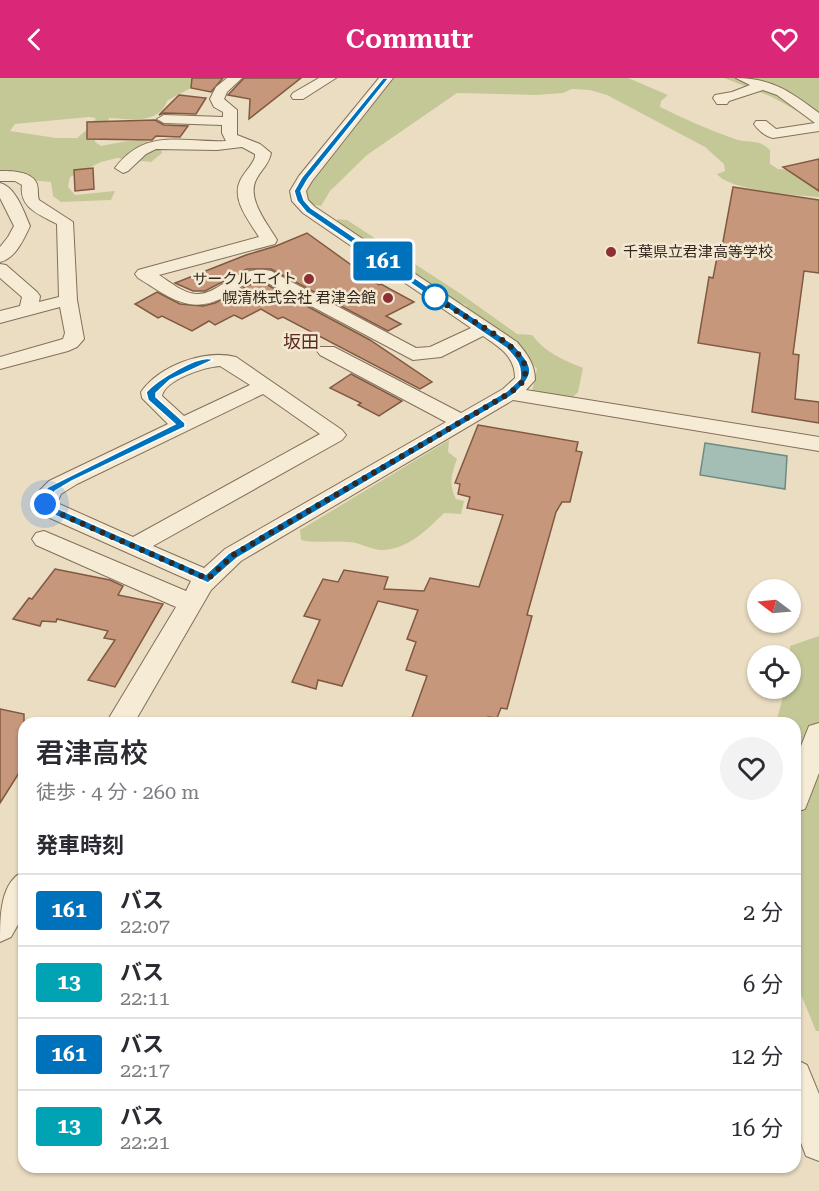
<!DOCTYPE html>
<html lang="ja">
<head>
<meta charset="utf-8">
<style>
  body { margin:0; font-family:"Roboto Serif","Noto Sans JP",serif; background:#f2f2f3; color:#2b2b33; height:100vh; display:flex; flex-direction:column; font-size:22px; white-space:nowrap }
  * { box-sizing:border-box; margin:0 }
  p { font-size:20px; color:#7c7c81 }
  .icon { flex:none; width:33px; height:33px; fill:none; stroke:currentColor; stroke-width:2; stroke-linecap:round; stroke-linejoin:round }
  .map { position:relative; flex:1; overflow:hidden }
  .sheet { position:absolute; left:18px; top:639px; width:783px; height:456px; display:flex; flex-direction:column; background:#fff; border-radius:18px; box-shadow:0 2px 4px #0004 }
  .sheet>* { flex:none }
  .badge { padding:0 12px; border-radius:4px; font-size:21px; line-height:39px }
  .needle { width:39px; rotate:286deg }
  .tools { position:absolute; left:747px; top:501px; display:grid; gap:12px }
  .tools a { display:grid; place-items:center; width:54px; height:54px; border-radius:50%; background:#fff; box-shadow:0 2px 4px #0004; font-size:30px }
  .you { position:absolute; width:30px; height:30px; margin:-15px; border:4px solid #fff; border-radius:50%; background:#1a73e8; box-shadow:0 0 0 9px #1a73e833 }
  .map>.badge { position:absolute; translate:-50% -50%; box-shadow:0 0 0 3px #fff }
  h2 { padding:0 18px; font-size:22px; line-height:54px }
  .round { display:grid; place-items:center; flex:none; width:63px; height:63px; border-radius:32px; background:#f2f2f3 }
  .head { display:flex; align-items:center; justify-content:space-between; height:102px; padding:0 18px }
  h1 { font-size:28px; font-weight:600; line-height:45px }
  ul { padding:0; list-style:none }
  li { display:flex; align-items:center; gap:18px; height:72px; padding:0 18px; border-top:2px solid #e1e1e2 }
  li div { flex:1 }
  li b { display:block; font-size:22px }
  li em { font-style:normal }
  li .badge { min-width:66px; font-weight:700; text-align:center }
  header { display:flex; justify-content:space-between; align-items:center; height:78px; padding:0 18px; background:#db2777; color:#fff; font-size:27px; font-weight:600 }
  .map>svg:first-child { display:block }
  .green { fill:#c4c897; fill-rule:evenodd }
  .water { fill:#a4beb5; stroke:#6c8b82; stroke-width:1.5 }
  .building { fill:#c6977a; stroke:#815942; stroke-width:1.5 }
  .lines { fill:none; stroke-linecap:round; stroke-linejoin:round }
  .street-casing { stroke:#836f5b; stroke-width:2 }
  .street { fill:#f6ebd5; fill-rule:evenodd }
  .line { fill:#0072bc; stroke:#fff; stroke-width:1.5 }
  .walk { stroke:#34281e; stroke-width:6; stroke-dasharray:0 10.8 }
  .poi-dot { fill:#8e2f33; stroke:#f3e8d1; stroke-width:2 }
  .stop-dot { fill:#fff; stroke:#0072bc; stroke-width:3 }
  .labels { text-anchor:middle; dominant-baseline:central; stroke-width:5; stroke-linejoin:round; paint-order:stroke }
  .far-poi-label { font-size:15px; fill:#34281e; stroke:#f3e8d1; text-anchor:end }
  .far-quarter-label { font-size:18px; fill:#5e2b20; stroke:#f3e8d1 }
</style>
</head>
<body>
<header><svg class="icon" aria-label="back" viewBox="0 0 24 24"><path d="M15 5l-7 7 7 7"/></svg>Commutr<svg class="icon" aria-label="heart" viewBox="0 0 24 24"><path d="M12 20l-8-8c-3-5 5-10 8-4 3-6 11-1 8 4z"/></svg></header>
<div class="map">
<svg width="819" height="1113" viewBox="0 0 819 1113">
  <rect width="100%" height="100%" fill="#ebddc2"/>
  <g class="green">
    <path d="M0,0H204C191,12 181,14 167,23C159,47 128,41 109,40C107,50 95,54 95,64L101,68C119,65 155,54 162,75L151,84L117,80L101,84L70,99L68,109L75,117L115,113L111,122L61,124L53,118L51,104L30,102L0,94ZM89,39L96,40L89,50L77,60H56L10,53L15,46Z"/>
    <path d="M391,0H628L668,17L661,23L660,29C684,41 710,52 735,61C749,66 758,60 770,72V86L778,91L819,94V119C798,118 728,112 717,96L725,93L724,86L705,69L607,17L590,12L572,11L563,15L536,17L457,15L367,77L330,113L321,128L309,126L306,115L313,101L327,81L344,64Z"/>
    <path d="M724,0H819V45L772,19Z"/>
    <path d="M338,141L347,142L461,216L517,256L532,257C546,275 563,282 583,290L578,314L572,320L543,318L532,313L537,291L522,275L470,236L466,227L452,222L336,145Z"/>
    <path d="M449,362L448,374L457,381C452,396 448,406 456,421L464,423L461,436L444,435C427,452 406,473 380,472C369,471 359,464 348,464C332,462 317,466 301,462L300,452Z"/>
    <path d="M819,558V953H816L795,902V645H776L785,611L790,610V568Z"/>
  </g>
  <path class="water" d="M705,365L787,378L785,411L700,397Z"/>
  <g class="building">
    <path d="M192,0H223L211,14L191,10Z"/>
    <path d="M244,0H301L249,41L250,21L228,17Z"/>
    <path d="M179,17L206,20L196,36L164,35L159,37Z"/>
    <path d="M155,42L164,47L188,48L180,59L156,58L152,62L87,61V44Z"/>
    <path d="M819,81V113L783,89Z"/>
    <path d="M93,90L94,111L75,113L74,92Z"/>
    <path d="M733,109L819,122V195L804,193L793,276L799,277L795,321L819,324V345L752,334L760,275L698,265L709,199L713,200L719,169H722Z"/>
    <path d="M307,155L379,207L381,206L414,224L386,238L401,246L388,253L271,191H247L205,213H193L175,205L246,177L276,168Z"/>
    <path d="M262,204L370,262L432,304L420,311L283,239L278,241L261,231L242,241L234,237L215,247L209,243L192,253L162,238L158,240L135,226L157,214L180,226L203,228L215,225L249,207Z"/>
    <path d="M351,296L402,323L379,338L358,327L361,325L330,310Z"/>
    <path d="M478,347L578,364L576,373L582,374L570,424H562L556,434L527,537L532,538L507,631L501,630L497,640L488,639L486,645H410L427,598L406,592L416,564L407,561L418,532L378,523L342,608L318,602L316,611L292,604L320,542L304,538L323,501L338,504L344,492L388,499L384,511L424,513L430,500L479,509L503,437L467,430L470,419L458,416L460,406L455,405Z"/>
    <path d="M55,491L110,502L123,508L118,517L163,526L115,609L88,602L115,562L104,560L108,553L57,541L56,544L42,543L40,548L13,541L29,520L32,521Z"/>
    <path d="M0,631L24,636V687L0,725Z"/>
  </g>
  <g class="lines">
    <g class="street-casing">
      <g id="street">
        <path d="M227,0H242L227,14L224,21L237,32V57L260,66L271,75C269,86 262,91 257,100C245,120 268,146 277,162L275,166L159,197C170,204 184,216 197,216C219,217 237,185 271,193L416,270L430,269L471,250L303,135L292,123L290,113L299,98L379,0H393L312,103L306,113L308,122L315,129L517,264C527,276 535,286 535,302L526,312L819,359V373L513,322L241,483L211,512L134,645H106L176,529L36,467L32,461L36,455L44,453L186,513L191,503L41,436L34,426L40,412L49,403L168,346L142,320L141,314C160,287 205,271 236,279L342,352L346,357L342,362L153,468L204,490L225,471L446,344L320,277L317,273L320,269H334L461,335L503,311L515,300C515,278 499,269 483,258L441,279L413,282L262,202C249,202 238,211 228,217C190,239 170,219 138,200L135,196L138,192L259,159C250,144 231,122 240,103C244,94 252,88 255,79V76L242,69L217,72L156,71L146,76L128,93L123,95L115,90C146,49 182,65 226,63L222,55V47L164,45L157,41L164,37L223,39V34L214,29L210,21L216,9ZM220,288L250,307L184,338L162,318C165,302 204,289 220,288ZM263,316L320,356L133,459L57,425L61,416L77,406Z"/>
        <path d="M319,0H336L303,21H293L291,18L293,15Z"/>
        <path d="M736,0C772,0 791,14 819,35V53L773,60C766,59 758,52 754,46L756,43H766L776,51L815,45L777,17L763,12L729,23L727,26H717L713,20L715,17L732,14L750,7Z"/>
        <path d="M0,93C11,93 30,93 36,104C39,109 37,117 39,122L73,144L77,222L84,261L77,269L68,273L0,291V279L63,261L65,255L60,229L0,245V233L20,228L22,219L0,200V186L6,187L37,214L40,218L39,224L59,219L57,146C39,136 19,130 22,107L15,103H0Z"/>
        <path d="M0,105C16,109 24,134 30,148C24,161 15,181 0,184V169L8,159L14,148L0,120Z"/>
        <path d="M819,645V695L805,731L795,734V683L809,648Z"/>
        <path d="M24,793V836L11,859L0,864C0,838 0,804 24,793Z"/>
        <path d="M795,981L807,987L819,1016V1083L806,1078L795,1049Z"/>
      </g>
    </g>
    <use href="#street" class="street"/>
  </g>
  <path class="line" d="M383,0H389L308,101L301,113L304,122L311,130L513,266C534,289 537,295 513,317L237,480L208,505L45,433L40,426L41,417L48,409L175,346L148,322L146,314C156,303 201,274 213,282L170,302L156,315V319L185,345V349L72,403L55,413L50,425L52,428L206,496L229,475L507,313L520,301C522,286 516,281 506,270L306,134L297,123L294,113L302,99Z"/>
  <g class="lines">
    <path class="walk" d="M45,426L49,431L208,501L233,477L510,315L525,302C525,295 526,289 523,283C512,261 456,235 435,219"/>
  </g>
  <g class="poi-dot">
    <circle cx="611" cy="174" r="6"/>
    <circle cx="309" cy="201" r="6"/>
    <circle cx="388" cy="220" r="6"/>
  </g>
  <circle class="stop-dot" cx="435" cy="219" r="12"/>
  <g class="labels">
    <g class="far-poi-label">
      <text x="623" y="174" text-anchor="start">千葉県立君津高等学校</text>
      <text x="297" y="201">サークルエイト</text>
      <text x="376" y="220">幌清株式会社 君津会館</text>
    </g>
    <g class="far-quarter-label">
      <text x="301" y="263">坂田</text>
    </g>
  </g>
</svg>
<div class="tools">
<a><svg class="needle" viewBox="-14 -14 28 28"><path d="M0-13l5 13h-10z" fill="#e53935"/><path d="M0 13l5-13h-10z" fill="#7c7c81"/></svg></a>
<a><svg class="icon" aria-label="locate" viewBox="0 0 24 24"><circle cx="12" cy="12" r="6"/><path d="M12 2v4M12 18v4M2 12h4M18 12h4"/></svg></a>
</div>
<div class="you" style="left:45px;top:426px"></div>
<b class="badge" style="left:383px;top:183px;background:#0072bc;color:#fff">161</b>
<section class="sheet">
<div class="head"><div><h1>君津高校</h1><p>徒歩 · 4 分 · 260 m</p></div><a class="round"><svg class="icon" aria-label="heart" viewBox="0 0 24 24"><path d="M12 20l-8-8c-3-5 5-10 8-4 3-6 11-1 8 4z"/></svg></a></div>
<h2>発車時刻</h2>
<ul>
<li><span class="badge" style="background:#0072bc;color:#fff">161</span><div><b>バス</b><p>22:07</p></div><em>2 分</em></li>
<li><span class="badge" style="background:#00a3b4;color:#fff">13</span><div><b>バス</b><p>22:11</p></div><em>6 分</em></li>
<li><span class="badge" style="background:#0072bc;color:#fff">161</span><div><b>バス</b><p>22:17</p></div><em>12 分</em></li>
<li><span class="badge" style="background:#00a3b4;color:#fff">13</span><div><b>バス</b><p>22:21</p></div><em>16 分</em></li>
</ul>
</section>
</div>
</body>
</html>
